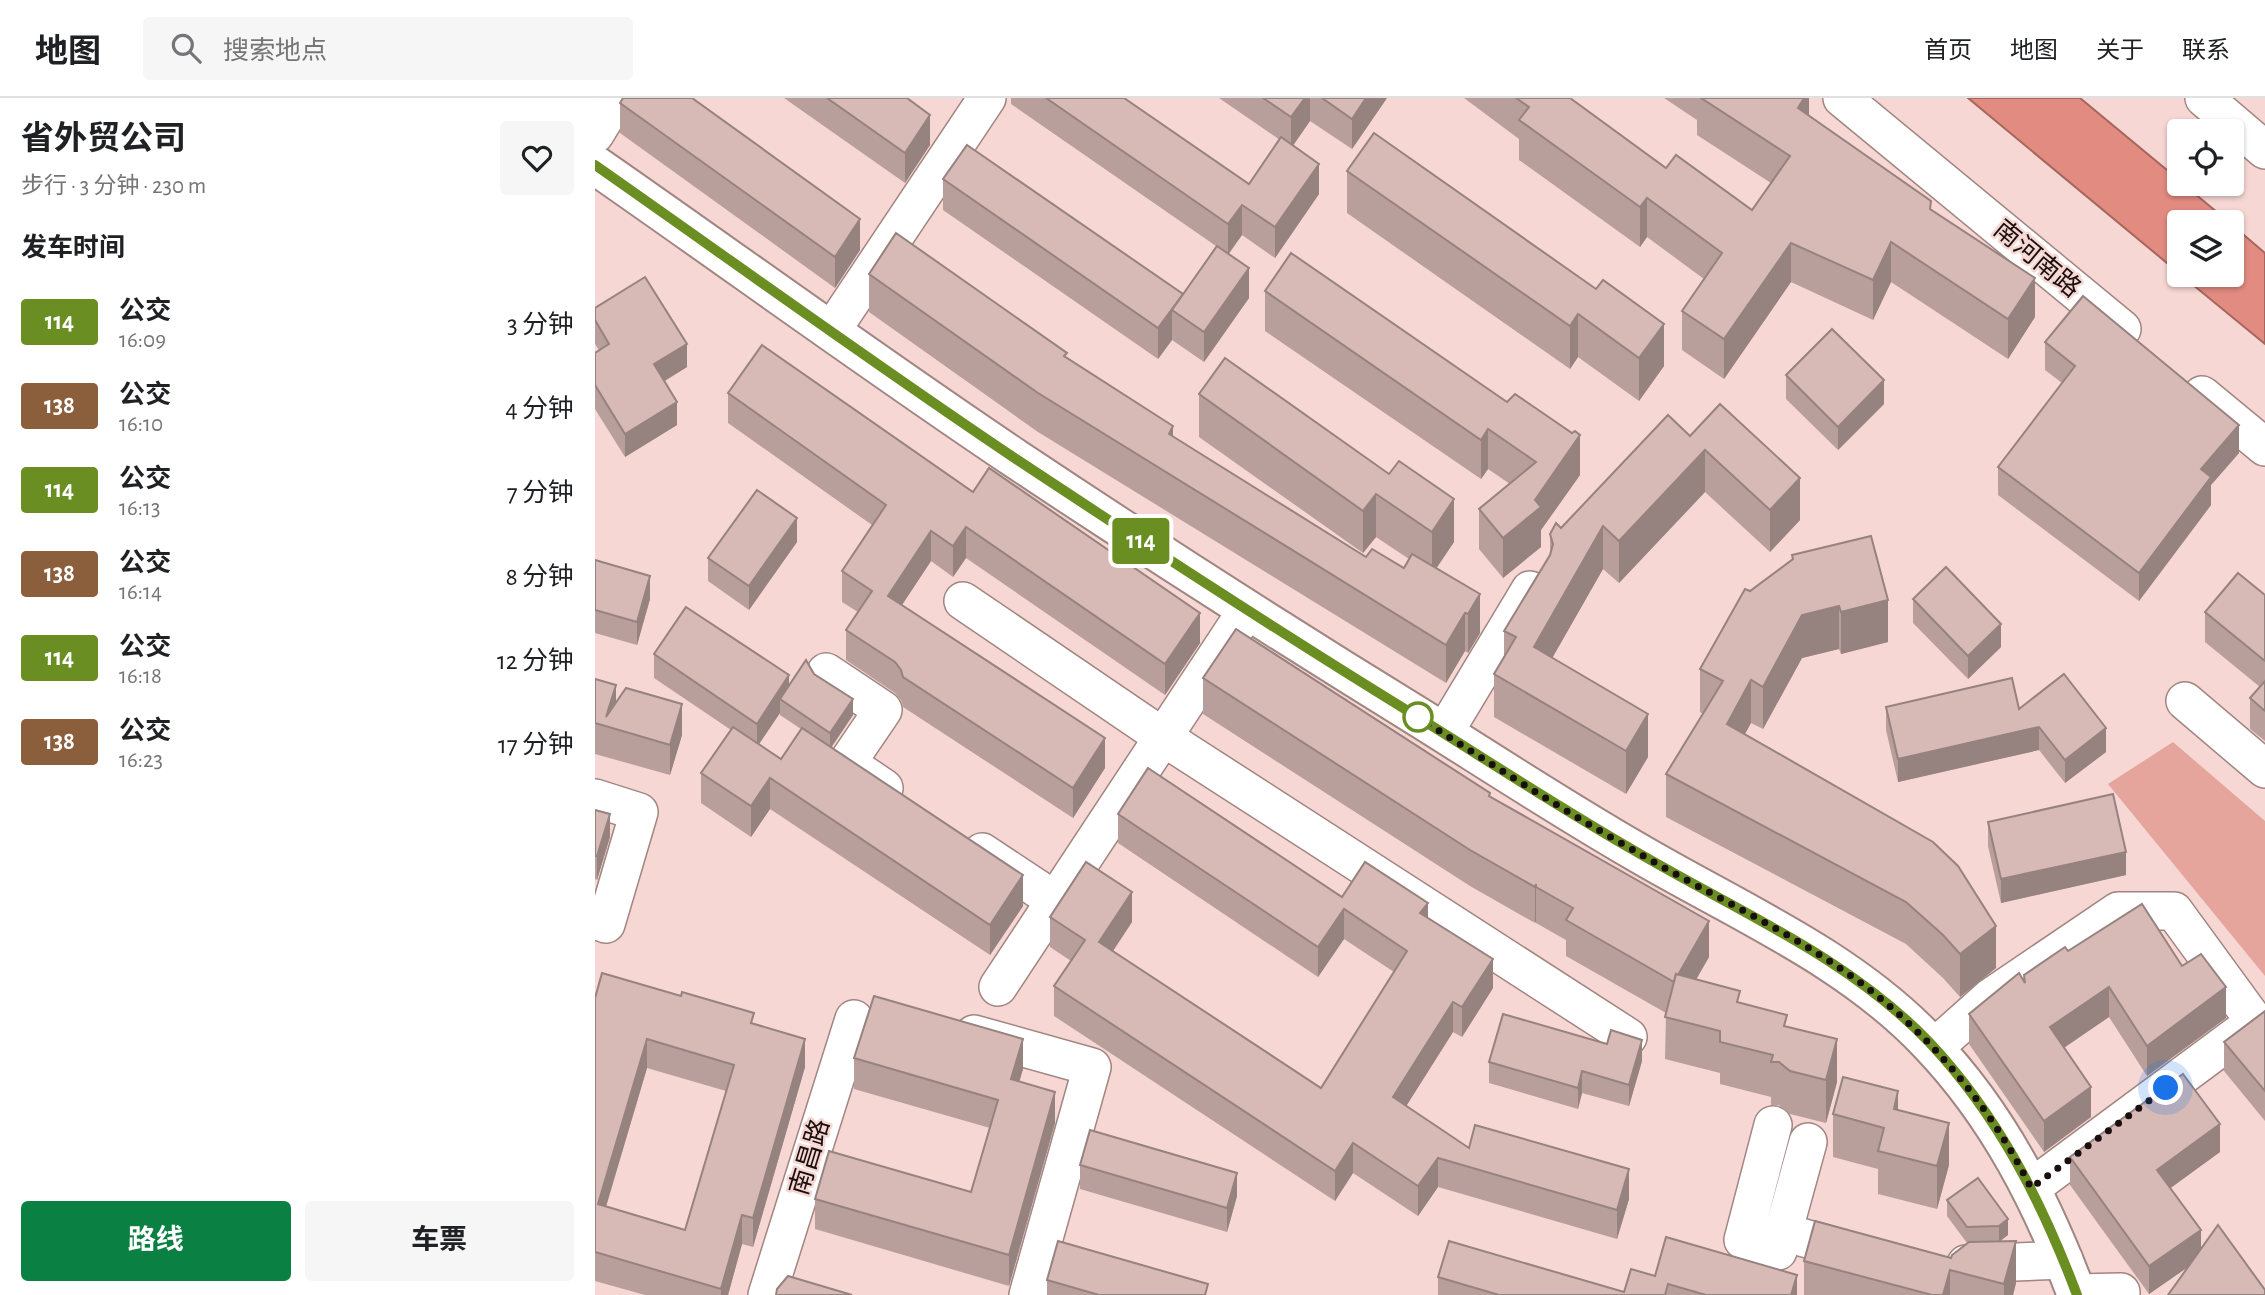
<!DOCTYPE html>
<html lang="zh">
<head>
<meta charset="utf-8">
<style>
  body { margin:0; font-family:"Alegreya Sans","Noto Sans SC",sans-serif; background:#f6f6f6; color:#202124; height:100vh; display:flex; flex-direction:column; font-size:26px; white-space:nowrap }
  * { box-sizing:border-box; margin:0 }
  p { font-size:23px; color:#757577 }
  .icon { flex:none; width:38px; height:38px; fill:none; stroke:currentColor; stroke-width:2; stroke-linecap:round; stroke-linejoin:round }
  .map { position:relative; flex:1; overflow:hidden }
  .side { display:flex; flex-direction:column; background:#fff; width:595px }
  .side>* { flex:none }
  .badge { padding:0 14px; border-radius:5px; font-size:24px; line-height:46px }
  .tools { position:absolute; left:1572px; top:21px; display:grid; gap:14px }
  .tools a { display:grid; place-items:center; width:77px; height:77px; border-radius:7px; background:#fff; box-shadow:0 2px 5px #0004; font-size:35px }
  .you { position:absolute; width:35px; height:35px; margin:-18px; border:5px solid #fff; border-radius:50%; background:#1a73e8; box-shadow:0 0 0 10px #1a73e833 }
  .map>.badge { position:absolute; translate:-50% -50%; box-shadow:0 0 0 4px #fff }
  h2 { padding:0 21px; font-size:26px; line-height:63px }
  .round { display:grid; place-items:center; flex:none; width:74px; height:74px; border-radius:7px; background:#f6f6f6 }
  .head { display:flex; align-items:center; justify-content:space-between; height:119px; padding:0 21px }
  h1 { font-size:33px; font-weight:700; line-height:52px }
  .action { display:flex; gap:14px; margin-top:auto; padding:14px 21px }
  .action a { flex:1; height:80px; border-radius:7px; background:#0b8043; color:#fff; font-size:28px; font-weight:700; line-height:80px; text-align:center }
  .action a+a { background:#f6f6f6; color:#202124 }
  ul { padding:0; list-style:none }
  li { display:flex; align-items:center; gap:21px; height:84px; padding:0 21px }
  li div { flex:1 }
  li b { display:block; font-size:26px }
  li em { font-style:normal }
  li .badge { min-width:77px; font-weight:700; text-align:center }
  header { display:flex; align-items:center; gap:42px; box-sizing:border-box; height:98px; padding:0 35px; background:#fff; border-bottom:2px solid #e0e0e0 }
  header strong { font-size:33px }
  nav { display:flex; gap:38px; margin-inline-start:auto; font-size:24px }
  .search { width:490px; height:63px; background:#f6f6f6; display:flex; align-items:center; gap:18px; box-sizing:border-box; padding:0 24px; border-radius:7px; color:#757577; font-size:26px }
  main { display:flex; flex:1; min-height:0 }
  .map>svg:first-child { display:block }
  .green { fill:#e5a59d }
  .water { fill:#e28b81; stroke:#a6665e; stroke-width:2 }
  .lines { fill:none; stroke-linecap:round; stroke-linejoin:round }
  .minor-casing { stroke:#a18581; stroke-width:40 }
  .major-casing { stroke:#a18581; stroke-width:42 }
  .minor { stroke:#fff; stroke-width:37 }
  .major { stroke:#fff; stroke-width:38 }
  .wall { fill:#b99f9c; fill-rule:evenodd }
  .shaded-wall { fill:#96827f }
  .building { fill:#d7b9b5; stroke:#96827f; stroke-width:2; fill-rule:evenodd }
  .line-casing { stroke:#fff; stroke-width:16 }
  .line { stroke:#6b8e23; stroke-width:10 }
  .walk { stroke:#190f0e; stroke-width:7; stroke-dasharray:0 12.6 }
  .stop-dot { fill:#fff; stroke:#6b8e23; stroke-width:3.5 }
  .labels { text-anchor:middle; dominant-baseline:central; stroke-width:5; stroke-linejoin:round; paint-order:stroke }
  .street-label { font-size:26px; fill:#190f0e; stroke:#f7d7d3 }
</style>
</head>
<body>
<header>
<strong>地图</strong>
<div class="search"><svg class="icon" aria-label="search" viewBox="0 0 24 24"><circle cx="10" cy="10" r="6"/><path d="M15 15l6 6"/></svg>搜索地点</div>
<nav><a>首页</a><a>地图</a><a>关于</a><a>联系</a></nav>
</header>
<main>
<section class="side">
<div class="head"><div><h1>省外贸公司</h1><p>步行 · 3 分钟 · 230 m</p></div><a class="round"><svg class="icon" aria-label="heart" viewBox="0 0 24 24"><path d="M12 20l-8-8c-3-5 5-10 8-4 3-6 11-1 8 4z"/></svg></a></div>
<h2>发车时间</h2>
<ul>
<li><span class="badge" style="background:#6b8e23;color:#fff">114</span><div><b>公交</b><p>16:09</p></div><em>3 分钟</em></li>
<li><span class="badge" style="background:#8b5e3c;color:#fff">138</span><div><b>公交</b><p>16:10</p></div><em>4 分钟</em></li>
<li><span class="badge" style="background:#6b8e23;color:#fff">114</span><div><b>公交</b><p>16:13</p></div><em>7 分钟</em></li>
<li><span class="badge" style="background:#8b5e3c;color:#fff">138</span><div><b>公交</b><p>16:14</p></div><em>8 分钟</em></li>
<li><span class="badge" style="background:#6b8e23;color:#fff">114</span><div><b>公交</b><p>16:18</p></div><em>12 分钟</em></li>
<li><span class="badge" style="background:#8b5e3c;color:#fff">138</span><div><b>公交</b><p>16:23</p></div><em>17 分钟</em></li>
</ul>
<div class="action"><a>路线</a><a>车票</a></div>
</section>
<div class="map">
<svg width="1670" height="1197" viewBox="0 0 1670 1197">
  <rect width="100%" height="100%" fill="#f7d7d3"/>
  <path class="green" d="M1578,644L1670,723V878L1513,686Z"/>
  <g class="water">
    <path d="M1373,0H1485L1584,82V86H1588L1634,124H1584V175Z"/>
    <path d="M1636,126L1670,155V246L1586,177H1636Z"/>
  </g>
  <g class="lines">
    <g class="minor-casing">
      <g id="minor">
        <path d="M1247,0L1527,231"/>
        <path d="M1609,0L1670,52"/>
        <path d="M0,36L22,0"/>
        <path d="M237,232L392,0"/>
        <path d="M1607,297L1670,349"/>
        <path d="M368,503L568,639L1033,939"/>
        <path d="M231,574L288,612L252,665L289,690"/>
        <path d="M1590,603L1670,671"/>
        <path d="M849,635L935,492"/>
        <path d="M0,700L44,714L11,826L0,822"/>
        <path d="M387,754L461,803"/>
        <path d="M403,889L652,512"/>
        <path d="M379,936L497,969L433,1197"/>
        <path d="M1339,950L1396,899L1523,813H1579L1660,924L1436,1090"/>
        <path d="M1178,1027L1148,1142L1183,1153L1213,1044"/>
        <path d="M1188,1134L1262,1155"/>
        <path d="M1371,1166L1469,1162"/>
        <path d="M1481,1195L1526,1194"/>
        <path d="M172,1197L259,921"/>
      </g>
    </g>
    <g class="major-casing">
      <path id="major" d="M0,67C141,165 279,266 421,361C556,451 692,538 830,623C900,667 969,712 1040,753C1140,812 1253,859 1334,945C1403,1017 1447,1104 1482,1197"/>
    </g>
    <use href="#minor" class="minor"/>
    <use href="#major" class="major"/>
  </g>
  <g class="wall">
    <path d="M189,0H312L335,47L310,85Z"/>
    <path d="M416,0H529L654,86L685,42L624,0H792L757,51L715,23L698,48L724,96L680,160L647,137L634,156L654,200L609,264L577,242L563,261L348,112V81L588,196L621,148L416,6Z"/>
    <path d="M869,0H975L1071,70L1157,112L1176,85L1102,37V22L1069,0H1214V18L1336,111L1440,219L1413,261L1296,184L1278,222L1196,184L1129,281L1087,252V213L1109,181L1052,139L1045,149L924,62V41Z"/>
    <path d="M25,5L265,152L240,190L25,35Z"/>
    <path d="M752,73L1001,191L1069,268L1044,303L983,259L975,271L752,115Z"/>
    <path d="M274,176L472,260L578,338L771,459L809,470L814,461L781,439L768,455L604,339V296L630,260L859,444L841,470L885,496V535L873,555L870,553L851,585L443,334L274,214Z"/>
    <path d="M670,193L985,377L946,432V449L908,480L884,451V411L915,386L893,371L886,381L670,233Z"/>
    <path d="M0,210L92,269L70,283L82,327L30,359L0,311V255L4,252L0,246Z"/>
    <path d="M1450,244L1644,355L1616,387V407L1544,503L1403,397V369L1467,285L1450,272Z"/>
    <path d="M1191,277L1289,306L1243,352L1191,301Z"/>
    <path d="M133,295L378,394L605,545L570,597L371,460L358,479L336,463L307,507L510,670L478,720L308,609L306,602L300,595L251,562V532L263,514L247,504V473L277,427L133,325Z"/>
    <path d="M1095,338L1205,422L1175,454L1110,394L1024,485L1008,471L957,560L1053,659L1031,696L899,619V576L909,559V533L955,457V436L966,430Z"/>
    <path d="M202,444L154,512L113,483V460Z"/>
    <path d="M1197,457L1293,544L1246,556L1244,551L1207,560L1168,631L1156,625L1150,636L1401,870L1365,899L1348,880L1311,846L1071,719V676L1108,616L1105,614V571L1155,493L1197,462Z"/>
    <path d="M0,462L55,501L42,547L0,535Z"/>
    <path d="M1670,497V643L1655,631V600L1665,589L1610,544V514Z"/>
    <path d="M1318,501L1406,549L1373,581L1318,525Z"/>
    <path d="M59,556L194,587L219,576L258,617L236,650L428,808L395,857L175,711L156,739L106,705V675L136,632L59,580ZM185,615V617L206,631L186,661L164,646Z"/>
    <path d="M608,580L895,699L1114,859L1101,882L1192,929L1242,984L1231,1025L1195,1016L1184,1007H1176V999L1125,986V975L1070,961L1071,915L971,858V842L941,825V823L940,825L875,788L608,616Z"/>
    <path d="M0,581L21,605L87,637L75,677L0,656Z"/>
    <path d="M1291,609L1424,611L1511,654L1470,685L1444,652L1303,684L1291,632Z"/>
    <path d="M0,712L15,739L2,782L0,781Z"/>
    <path d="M523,716L747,799L833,820L898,890L867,939L858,934L811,1008L874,1050L1034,1101L1022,1141L843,1089L823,1118L758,1075L740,1103L459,918V888L476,863L455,849V819L537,824L518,853L726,990L799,874L749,841L723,879L523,745Z"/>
    <path d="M1393,724L1531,777L1406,805L1393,748Z"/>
    <path d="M1473,853L1587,868L1631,920L1552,978L1514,919L1469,950L1496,1019L1449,1054L1374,946V916L1429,882V877Z"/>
    <path d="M0,900L159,926L210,969L158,1149L147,1146L133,1197H50L0,1183ZM52,970L131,993L90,1132L11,1109Z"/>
    <path d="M1670,913V1023L1629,973V944Z"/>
    <path d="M1012,946L1047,963L1034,1008L987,995L983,1011L894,985V964Z"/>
    <path d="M259,960L428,971L424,984L460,1025L414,1188L220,1131V1101L376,1094L395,1030L259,991Z"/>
    <path d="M1303,1012L1354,1067L1342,1111L1283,1096V1071L1238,1059V1016Z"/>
    <path d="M1625,1054L1575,1090L1593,1169L1554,1196L1475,1087V1059Z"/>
    <path d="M485,1067L642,1098L632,1134L485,1091Z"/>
    <path d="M1383,1080L1413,1137L1404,1143L1421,1185L1418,1197H1209V1163L1356,1160L1373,1145H1372L1352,1118V1102Z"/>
    <path d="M1060,1178L1202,1197H843V1179L1029,1194Z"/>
    <path d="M452,1182L613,1197H452Z"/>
  </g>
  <g class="shaded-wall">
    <path d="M710,0H715V23L696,50V19Z"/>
    <path d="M771,0H792L757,51V21Z"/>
    <path d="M1209,0H1214V33L1203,10Z"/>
    <path d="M335,17V47L310,85V55Z"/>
    <path d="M724,66V96L680,160V129Z"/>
    <path d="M1052,100V139L1045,149V109Z"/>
    <path d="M647,107V137L633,156V126Z"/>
    <path d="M265,121V152L240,190V159Z"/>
    <path d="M1296,144V184L1278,222V182Z"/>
    <path d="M1196,145V184L1129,281V241Z"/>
    <path d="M654,170V200L609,264V234Z"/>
    <path d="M1440,180V219L1413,261V221Z"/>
    <path d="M588,196L577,212V242L563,261V230Z"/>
    <path d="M983,216V259L975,271V228Z"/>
    <path d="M1069,226V268L1044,303V260Z"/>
    <path d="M92,246V269L59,289V266Z"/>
    <path d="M1289,282V306L1243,352V329Z"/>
    <path d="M82,304V327L30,359V336Z"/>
    <path d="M1644,327V355L1616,387V407L1544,503V475L1606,371Z"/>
    <path d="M578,328V367L574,336Z"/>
    <path d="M893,331V371L886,381V342Z"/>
    <path d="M985,337V377L946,432V449L908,480V440L940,402Z"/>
    <path d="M1110,352V394L1024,485V443Z"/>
    <path d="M1205,380V422L1175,454V412Z"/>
    <path d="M781,396V439L768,455V413Z"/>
    <path d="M859,401V444L837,477V434Z"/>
    <path d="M202,420V444L154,512V488Z"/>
    <path d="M1008,428V471L939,592V549Z"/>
    <path d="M371,429V460L358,479V448Z"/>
    <path d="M336,433V463L293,528V498Z"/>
    <path d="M55,478V501L42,547V524Z"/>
    <path d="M885,496V535L873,555V516Z"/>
    <path d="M1293,502V544L1246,556V514Z"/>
    <path d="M1244,508V551L1207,560L1168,631V589L1207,517Z"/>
    <path d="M605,515V545L570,597V566Z"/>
    <path d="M870,515V553L851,585V547Z"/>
    <path d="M1406,526V549L1373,581V558Z"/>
    <path d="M194,577V601H185V615L162,649V626Z"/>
    <path d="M1156,582V625L1132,668V626Z"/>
    <path d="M21,587V618L11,619Z"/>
    <path d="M258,601V617L235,651V635Z"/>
    <path d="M87,606V637L75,677V647Z"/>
    <path d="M1053,616V659L1031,696V653Z"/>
    <path d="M1444,629V652L1303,684V661Z"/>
    <path d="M1511,630V654L1470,685V662Z"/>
    <path d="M510,640V670L478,720V690Z"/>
    <path d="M175,680V711L156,739V708Z"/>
    <path d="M15,716V739L2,782V758Z"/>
    <path d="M1531,754V777L1406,805V781Z"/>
    <path d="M428,777V808L395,857V827Z"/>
    <path d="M941,786V823L940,825V789Z"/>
    <path d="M537,794V824L504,874V844Z"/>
    <path d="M833,805V835L825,815Z"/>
    <path d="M749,811V841L723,879V849Z"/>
    <path d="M1114,823V859L1079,919V884Z"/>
    <path d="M1401,828V870L1365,899V856Z"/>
    <path d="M898,861V890L867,939V909Z"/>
    <path d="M1514,889V919L1455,959V929Z"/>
    <path d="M1631,889V920L1552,978V948Z"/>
    <path d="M858,904V934L798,1029V999Z"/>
    <path d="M52,941V970L3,1135V1106Z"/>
    <path d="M210,941V969L158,1149V1120Z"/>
    <path d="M428,941V971L416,1012V981Z"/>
    <path d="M1242,941V984L1231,1025V982Z"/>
    <path d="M1047,942V963L1034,1008V987Z"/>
    <path d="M987,973V995L983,1011V990Z"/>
    <path d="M1496,989V1019L1449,1054V1023Z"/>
    <path d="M1303,993V1036L1299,1011Z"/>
    <path d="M460,994V1025L414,1188V1157Z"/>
    <path d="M1354,1025V1067L1342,1111V1068Z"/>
    <path d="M1625,1026V1054L1562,1100V1072Z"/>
    <path d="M758,1045V1075L740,1103V1073Z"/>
    <path d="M843,1060V1089L823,1118V1088Z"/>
    <path d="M1034,1071V1101L1022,1141V1112Z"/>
    <path d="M642,1075V1098L632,1134V1110Z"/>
    <path d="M147,1117V1146L133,1197H126V1191Z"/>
    <path d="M1413,1121V1137L1404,1144V1128Z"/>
    <path d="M1606,1132V1160L1554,1196V1168Z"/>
    <path d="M1421,1143V1185L1418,1197H1409V1186Z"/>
    <path d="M1355,1172V1197H1348Z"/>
    <path d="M1202,1177V1197H1196Z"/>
  </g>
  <g class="building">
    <path d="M28,0H97L265,121L240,159L25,5Z"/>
    <path d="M232,0H312L335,17L310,55Z"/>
    <path d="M451,0H529L654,86L686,39L724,66L680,129L647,107L633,126Z"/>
    <path d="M668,0H710L696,19Z"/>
    <path d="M727,0H771L757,21Z"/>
    <path d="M921,0H975L1071,70L1081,57L1157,112L1195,58L1106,0H1209L1203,10L1336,103L1335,111L1440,180L1413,221L1296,144L1278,182L1196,145L1129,241L1087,213L1127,155L1052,100L1045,109L924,22L934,9Z"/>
    <path d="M779,35L1001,191L1008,182L1069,226L1044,260L983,216L975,228L752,73Z"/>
    <path d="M372,47L588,196L563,230L348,81Z"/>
    <path d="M301,135L472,255L469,258L578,328L574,336L771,459L777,451L809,470L817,456L885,496L873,516L870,515L851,547L443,295L274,176Z"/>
    <path d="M622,148L654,170L609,234L577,212Z"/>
    <path d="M696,155L912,304L920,296L977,335L980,333L985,337L940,402L946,409L908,440L884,411L941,364L893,331L886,342L670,193Z"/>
    <path d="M50,179L92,246L59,266L82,304L30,336L0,287V255L14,246L0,222V210Z"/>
    <path d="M1488,198L1644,327L1606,371L1616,379L1544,475L1403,369L1480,268L1450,244Z"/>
    <path d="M1237,231L1289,282L1243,329L1191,277Z"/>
    <path d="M167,247L378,394L394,370L605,515L570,566L371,429L358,448L336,433L293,498L510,640L478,690L308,579L306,572L300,564L251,532L277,493L247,473L291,407L133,295Z"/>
    <path d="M630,260L794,376L804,363L859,401L837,434L781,396L768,413L604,296Z"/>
    <path d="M1125,306L1205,380L1175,412L1110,352L1024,443L1008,428L939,549L1053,616L1031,653L899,576L921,539L909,533L955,457L958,446L955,436L961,425L966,430L1073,317L1095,338Z"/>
    <path d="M162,392L202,420L154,488L113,460Z"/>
    <path d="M1276,438L1293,502L1246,514L1244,508L1207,517L1168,589L1156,582L1132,626L1338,744L1363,768L1401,828L1365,856L1348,837L1311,804L1071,676L1128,583L1105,571L1150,491L1155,493L1198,461L1197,457Z"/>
    <path d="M0,462L55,478L42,524L0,512Z"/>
    <path d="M1351,469L1406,526L1373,558L1318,501Z"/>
    <path d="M1643,475L1670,497V563L1610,514Z"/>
    <path d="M91,509L194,577L162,626L59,556Z"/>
    <path d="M641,531L895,695L894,698L1114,823L1083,877L1081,876L1079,884L971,822L978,810L941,789V786L940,789L875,752L608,580Z"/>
    <path d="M211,562L219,576L258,601L235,635L185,601Z"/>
    <path d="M1469,576L1511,630L1470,662L1444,629L1303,661L1291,609L1417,580L1424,611Z"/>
    <path d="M0,581L21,587L11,619L31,590L87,606L75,647L0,625Z"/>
    <path d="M1670,583V613L1655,600Z"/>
    <path d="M138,629L186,661L207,630L428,777L395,827L175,680L156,708L106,675Z"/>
    <path d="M553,670L747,799L770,764L833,805L825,815L898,861L867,909L858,904L798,999L874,1050L880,1027L1034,1071L1022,1112L843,1060L823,1088L758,1045L740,1073L459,888L490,842L455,819L491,764L537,794L504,844L726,990L812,853L749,811L723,849L523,716Z"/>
    <path d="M1518,696L1531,754L1406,781L1393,724Z"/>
    <path d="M0,712L15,716L2,758H0Z"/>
    <path d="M1547,806L1587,868L1606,856L1631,889L1552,948L1514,889L1455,929L1496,989L1449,1023L1374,916L1424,875L1430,885L1429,877L1470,849L1473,853Z"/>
    <path d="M7,875L86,898L87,894L159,915L156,925L210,941L158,1120L147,1117L126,1191L0,1154V900ZM52,941L139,967L90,1132L3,1106Z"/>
    <path d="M1081,876L1145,893L1142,904L1192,917L1189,928L1242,941L1231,982L1195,973L1184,964H1176L1178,957L1125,944V933L1070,919Z"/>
    <path d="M279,898L428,941L416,981L460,994L414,1157L220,1101L234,1053L376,1094L403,1002L259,960Z"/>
    <path d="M1670,913V993L1629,944Z"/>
    <path d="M908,916L1012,946L1016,932L1047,942L1034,987L987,973L983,990L894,964Z"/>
    <path d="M1588,976L1625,1026L1562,1072L1606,1132L1554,1168L1475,1059Z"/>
    <path d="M1248,979L1303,993L1299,1011L1354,1025L1342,1068L1283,1053L1289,1030L1238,1016Z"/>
    <path d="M495,1032L642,1075L632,1110L485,1067Z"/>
    <path d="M1383,1080L1413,1121L1404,1128L1372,1129L1352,1102Z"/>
    <path d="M1220,1123L1356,1160L1357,1157L1374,1144L1421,1143L1409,1186L1355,1172L1348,1197H1337L1209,1163Z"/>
    <path d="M1623,1127L1670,1192V1197H1573Z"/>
    <path d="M1071,1139L1202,1177L1196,1197H1111L1073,1186L1070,1197H904L843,1179L854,1143L1029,1194L1036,1171L1060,1178Z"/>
    <path d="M463,1143L613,1186L610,1197H504L452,1182Z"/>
    <path d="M193,1178L257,1197H181L182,1191Z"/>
  </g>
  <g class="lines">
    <g class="line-casing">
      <path id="line" d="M0,67C140,165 279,266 421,361C551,447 681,532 813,613C889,660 963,709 1040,753C1140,812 1253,859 1334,944C1403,1017 1447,1104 1482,1197"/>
    </g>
    <use href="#line" class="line"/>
    <path class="walk" d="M823,619C894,665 966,711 1040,753C1121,801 1212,840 1285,900C1348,952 1400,1017 1436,1090L1571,990"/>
  </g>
  <circle class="stop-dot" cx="823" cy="619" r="14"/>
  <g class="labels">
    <g class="street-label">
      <text transform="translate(1442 161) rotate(40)">南河南路</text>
      <text transform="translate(215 1059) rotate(-73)">南昌路</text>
    </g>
  </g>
</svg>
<div class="tools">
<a><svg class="icon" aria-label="locate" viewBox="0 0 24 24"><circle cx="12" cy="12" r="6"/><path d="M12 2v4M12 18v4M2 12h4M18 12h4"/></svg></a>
<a><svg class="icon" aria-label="layers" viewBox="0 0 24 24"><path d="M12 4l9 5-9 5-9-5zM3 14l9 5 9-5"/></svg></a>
</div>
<div class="you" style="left:1571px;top:990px"></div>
<b class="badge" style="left:546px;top:443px;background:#6b8e23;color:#fff">114</b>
</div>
</main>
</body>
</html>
